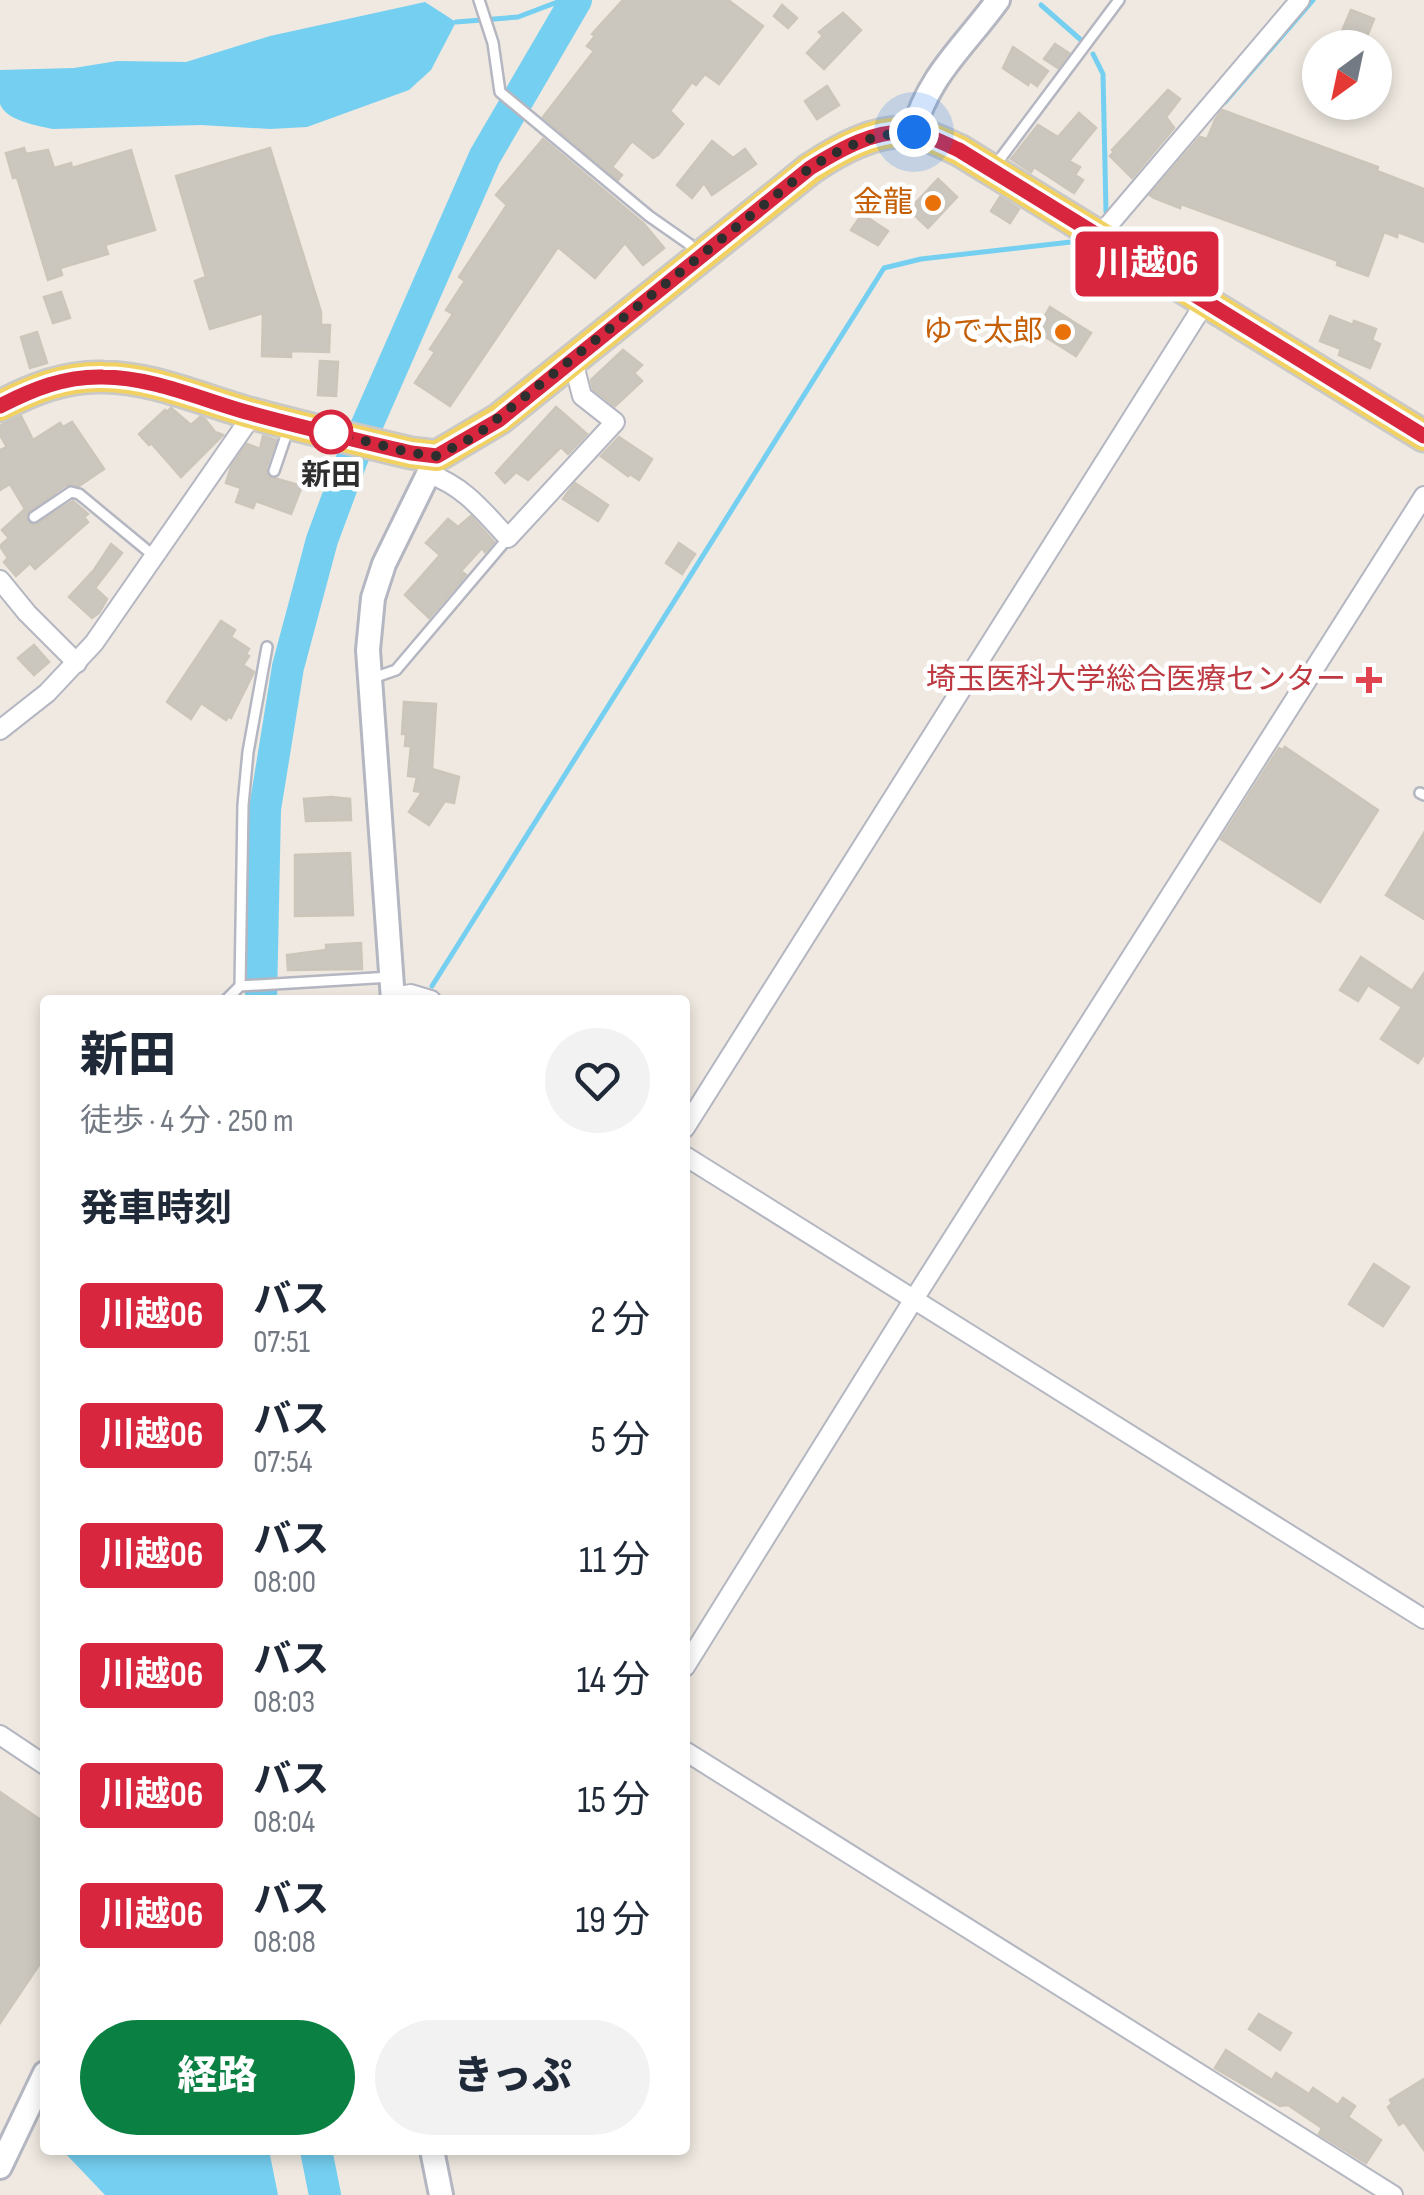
<!DOCTYPE html>
<html lang="ja">
<head>
<meta charset="utf-8">
<style>
  body { margin:0; font-family:"Sofia Sans Condensed","Noto Sans JP",sans-serif; background:#f2f2f3; color:#1f2937; height:100vh; display:flex; flex-direction:column; font-size:38px; white-space:nowrap }
  * { box-sizing:border-box; margin:0 }
  p { font-size:32px; color:#747a83 }
  .icon { flex:none; width:55px; height:55px; fill:none; stroke:currentColor; stroke-width:2; stroke-linecap:round; stroke-linejoin:round }
  .map { position:relative; flex:1; overflow:hidden }
  .sheet { position:absolute; left:40px; top:995px; width:650px; height:1160px; display:flex; flex-direction:column; background:#fff; border-radius:10px; box-shadow:0 5px 15px #0003 }
  .sheet>* { flex:none }
  .badge { padding:0 20px; border-radius:8px; font-size:35px; line-height:65px }
  .needle { width:65px; rotate:213deg }
  .fabs { position:absolute; left:1302px; top:30px; display:grid; gap:20px }
  .fabs a { display:grid; place-items:center; width:90px; height:90px; border-radius:50%; background:#fff; box-shadow:0 5px 15px #0003; font-size:50px }
  .you { position:absolute; width:50px; height:50px; margin:-25px; border:8px solid #fff; border-radius:50%; background:#1a73e8; box-shadow:0 0 0 15px #1a73e833 }
  .map>.badge { position:absolute; translate:-50% -50%; box-shadow:0 0 0 5px #fff }
  h2 { padding:0 40px; font-size:38px; line-height:90px }
  .round { display:grid; place-items:center; flex:none; width:105px; height:105px; border-radius:52px; background:#f2f2f3 }
  .overview { display:flex; align-items:center; justify-content:space-between; height:170px; padding:0 40px }
  h1 { font-size:48px; font-weight:800; line-height:75px }
  .cta { display:flex; gap:20px; margin-top:auto; padding:20px 40px }
  .cta a { flex:1; height:115px; border-radius:60px; background:#0b8043; color:#fff; font-size:40px; font-weight:800; line-height:115px; text-align:center }
  .cta a+a { background:#f2f2f3; color:#1f2937 }
  ul { padding:0; list-style:none }
  li { display:flex; align-items:center; gap:30px; height:120px; padding:0 40px }
  li div { flex:1 }
  li b { display:block; font-size:38px }
  li em { font-style:normal }
  li .badge { min-width:110px; font-weight:700; text-align:center }
  .map>svg:first-child { display:block }
  .water { fill:#75cff0 }
  .lines { fill:none; stroke-linecap:round; stroke-linejoin:round }
  .stream { stroke:#75cff0; stroke-width:5 }
  .river { stroke:#75cff0; stroke-width:32 }
  .building { fill:#cbc7bf; stroke:#cbc5ba; stroke-width:2.5 }
  .service-casing { stroke:#b4b7c1; stroke-width:14 }
  .minor-casing { stroke:#b4b7c1; stroke-width:22 }
  .tertiary-casing { stroke:#b4b7c1; stroke-width:28 }
  .primary-casing { stroke:#c9c9c9; stroke-width:35 }
  .service { stroke:#fff; stroke-width:9 }
  .minor { stroke:#fff; stroke-width:18 }
  .tertiary { stroke:#fff; stroke-width:22 }
  .primary { stroke:#f2d163; stroke-width:30 }
  .line-casing { stroke:#fff; stroke-width:22 }
  .line { stroke:#d7263d; stroke-width:15 }
  .walk { stroke:#2e2e2e; stroke-width:10; stroke-dasharray:0 18 }
  .food-dot { fill:#e8710a; stroke:#fff; stroke-width:4 }
  .stop-dot { fill:#fff; stroke:#d7263d; stroke-width:5 }
  .health-dot { fill:#e0444e; stroke:#fff; stroke-width:4 }
  .labels { text-anchor:middle; dominant-baseline:central; stroke-width:9; stroke-linejoin:round; paint-order:stroke }
  .food-label { font-size:30px; fill:#c56008; stroke:#fff; text-anchor:end }
  .stop-label { font-size:30px; font-weight:bold; fill:#2e2e2e; stroke:#fff }
  .health-label { font-size:30px; fill:#be3a42; stroke:#fff; text-anchor:end }
</style>
</head>
<body>
<div class="map">
<svg width="1424" height="2195" viewBox="0 0 1424 2195">
  <rect width="100%" height="100%" fill="#efe9e1"/>
  <g class="water">
    <path d="M425,2L456,22L431,70L409,90L307,127L270,129L201,125L53,129C39,126 6,121 0,104C0,96 0,79 0,70L74,68L117,61L186,62L270,36Z"/>
    <path d="M67,2150H269L278,2195H105L64,2152Z"/>
  </g>
  <g class="lines">
    <g class="stream">
      <path d="M1041,5L1081,40"/>
      <path d="M456,22L518,17L563,0"/>
      <path d="M1093,54L1103,74L1106,212"/>
      <path d="M1225,102L1313,0"/>
      <path d="M432,986L884,268L921,259L1071,242"/>
    </g>
    <g class="river">
      <path d="M261,1000L265,809L288,667L322,540L352,459L485,156L576,0"/>
      <path d="M316,2150L325,2195"/>
    </g>
  </g>
  <g class="building">
    <path d="M623,0H728L763,26L719,84L705,74L696,85L692,82L670,111L683,124L658,155L653,158L632,141L612,167L622,175L618,180L543,117L594,51L587,46L595,36L592,34Z"/>
    <path d="M782,5L797,18L788,28L774,16Z"/>
    <path d="M1351,10L1374,19L1365,41L1342,31Z"/>
    <path d="M843,13L861,30L824,69L807,53L823,36L819,32Z"/>
    <path d="M1055,44L1069,53L1058,68L1044,59Z"/>
    <path d="M1013,47L1048,71L1037,86L1030,81L1028,85L1003,68Z"/>
    <path d="M827,86L839,105L817,119L805,101Z"/>
    <path d="M1168,90L1180,99L1166,117L1174,128L1132,178L1110,156L1114,152L1112,150Z"/>
    <path d="M1222,110L1378,167L1377,171L1424,189V242L1398,232L1397,237L1384,232L1368,276L1337,265L1338,261L1181,204L1180,208L1154,198L1150,195L1200,137L1207,139L1215,120Z"/>
    <path d="M1079,113L1096,128L1069,161L1080,167L1075,175L1083,180L1074,193L1034,167L1031,172L1011,159L1038,125L1058,137Z"/>
    <path d="M543,139L644,224L664,248L643,265L625,243L595,278L558,247L450,406L415,383L435,352L430,349L453,314L446,310L465,281L459,277L507,205L496,195Z"/>
    <path d="M712,141L733,158L745,149L756,164L712,195L704,183L692,198L677,185Z"/>
    <path d="M24,148L26,154L48,150L54,168L71,163L72,168L131,150L155,230L105,245L108,254L60,268L62,275L48,280L17,177L13,178L6,153Z"/>
    <path d="M270,148L321,312V325H330L329,352L291,351V357L262,356L263,313L210,329L195,281L206,277L176,176Z"/>
    <path d="M938,179L957,197L928,228L909,210Z"/>
    <path d="M1000,197L1019,209L1010,223L991,211Z"/>
    <path d="M862,214L888,231L878,245L851,230Z"/>
    <path d="M61,292L70,318L53,323L44,297Z"/>
    <path d="M1050,307L1091,333L1076,356L1036,331Z"/>
    <path d="M1330,316L1353,325L1354,321L1376,329L1372,340L1380,344L1370,368L1339,355L1341,349L1320,341Z"/>
    <path d="M37,332L47,363L30,368L21,337Z"/>
    <path d="M623,350L642,365L634,373L642,381L615,406L593,389L591,380Z"/>
    <path d="M320,361L338,362L336,396L318,395Z"/>
    <path d="M556,407L587,434L568,454L561,447L528,480L516,472L505,483L496,473Z"/>
    <path d="M171,408L191,425L200,417L205,419L215,432L223,435L181,477L151,443L149,445L139,434L165,410L167,412Z"/>
    <path d="M21,416L33,440L60,423L63,427L72,422L104,469L79,486L66,485L27,513V521L36,525L73,501L88,514L84,517L88,522L35,569L30,563L16,576L4,562L8,558L0,546L9,538L2,530L25,509L10,484L0,490V450L7,447L0,435V426Z"/>
    <path d="M263,436L276,440L266,468L267,476L302,486L291,514L256,501L253,508L236,502L241,488L226,483L231,467L247,444L260,449Z"/>
    <path d="M619,437L652,459L639,480L630,474L628,476L601,456Z"/>
    <path d="M575,483L608,505L598,521L563,499Z"/>
    <path d="M471,516L494,542L485,552L482,548L461,571L466,575L429,618L405,595L440,555L426,543L448,519L458,527Z"/>
    <path d="M679,543L695,554L682,574L666,563Z"/>
    <path d="M111,544L122,553L95,588L107,599L99,613L92,618L69,597L94,570Z"/>
    <path d="M221,621L235,630L231,637L249,649L246,654L249,656L243,665L254,672L231,718L229,716L226,720L201,703L191,719L167,702Z"/>
    <path d="M34,645L49,662L34,675L18,658Z"/>
    <path d="M404,702L436,704L432,769L459,777L454,803L445,801L429,825L409,812L422,792L414,791L417,777L408,776L411,746H405L406,734H402Z"/>
    <path d="M1285,747L1378,810L1320,902L1221,839L1279,748L1283,750Z"/>
    <path d="M331,797L350,799L351,820L306,821L304,799Z"/>
    <path d="M1424,833V919L1386,895Z"/>
    <path d="M350,853L353,915L295,916V855Z"/>
    <path d="M361,943L362,969L288,970L287,955L326,950V945Z"/>
    <path d="M1361,957L1412,991L1424,973V1054L1418,1063L1381,1039L1402,1007L1368,985L1358,1001L1340,990Z"/>
    <path d="M1374,1264L1409,1287L1383,1326L1349,1304Z"/>
    <path d="M0,1792L45,1823V1956L0,2023Z"/>
    <path d="M1259,2014L1291,2033L1280,2050L1249,2029Z"/>
    <path d="M1226,2050L1272,2080L1276,2073L1309,2094L1313,2088L1338,2105L1343,2098L1355,2106L1348,2117L1381,2140L1366,2163L1319,2134L1322,2128L1288,2105L1280,2106L1215,2068Z"/>
    <path d="M1424,2079V2150L1404,2122L1399,2125L1388,2107L1392,2104L1390,2100Z"/>
  </g>
  <g class="lines">
    <g class="service-casing">
      <g id="service">
        <path d="M479,0L493,43L500,92L649,216L689,244L698,255"/>
        <path d="M994,167L1119,0"/>
        <path d="M274,471L289,427"/>
        <path d="M34,517L71,492L79,494L154,556"/>
        <path d="M373,678L396,670L508,538"/>
        <path d="M1420,793L1424,795"/>
        <path d="M240,986L243,805L248,752L267,647"/>
        <path d="M226,1000L240,986L391,977"/>
      </g>
    </g>
    <g class="minor-casing">
      <g id="minor">
        <path d="M1100,235L1300,0"/>
        <path d="M429,474C464,486 483,511 508,538L615,422L582,396L573,361"/>
        <path d="M0,580L27,613L77,663"/>
        <path d="M0,730L47,693L94,643L253,414"/>
        <path d="M393,997L411,994L431,1000"/>
        <path d="M685,1128L1206,301"/>
        <path d="M685,1156L1424,1619"/>
        <path d="M685,1667L914,1299L1424,496"/>
        <path d="M0,1735L45,1765"/>
        <path d="M685,1751L1393,2195"/>
      </g>
    </g>
    <g class="tertiary-casing">
      <g id="tertiary">
        <path d="M913,132C929,74 964,47 998,0"/>
        <path d="M393,1000L368,650L373,598L384,564L437,456"/>
        <path d="M432,2150L441,2195"/>
        <path d="M0,2167L45,2073"/>
      </g>
    </g>
    <g class="primary-casing">
      <path id="primary" d="M0,406C33,389 65,376 103,377C151,377 200,399 246,412C300,427 356,440 411,453L437,456L499,419L810,169C838,150 878,127 914,133C929,135 945,144 959,150L1424,436"/>
    </g>
    <use href="#service" class="service"/>
    <use href="#minor" class="minor"/>
    <use href="#tertiary" class="tertiary"/>
    <use href="#primary" class="primary"/>
  </g>
  <g class="lines">
    <g class="line-casing">
      <path id="line" d="M0,406C33,389 65,376 103,377C151,377 200,399 246,412C300,427 356,440 411,453L437,456L499,420L810,168C839,150 878,127 914,133C930,135 945,144 959,150L1424,436"/>
    </g>
    <use href="#line" class="line"/>
    <path class="walk" d="M331,432L411,453L437,456L477,435L810,168C842,147 874,133 914,132"/>
  </g>
  <g class="food-dot">
    <circle cx="933" cy="203" r="10"/>
    <circle cx="1063" cy="332" r="10"/>
  </g>
  <circle class="stop-dot" cx="331" cy="432" r="20"/>
  <path class="health-dot" d="M1364 665h10v10h10v10h-10v10h-10v-10h-10v-10h10z"/>
  <g class="labels">
    <g class="food-label">
      <text x="913" y="203">金龍</text>
      <text x="1043" y="332">ゆで太郎</text>
    </g>
    <g class="stop-label">
      <text x="331" y="476">新田</text>
    </g>
    <g class="health-label">
      <text x="1346" y="680">埼玉医科大学総合医療センター</text>
    </g>
  </g>
</svg>
<div class="fabs">
<a><svg class="needle" viewBox="-14 -14 28 28"><path d="M0-13l5 13h-10z" fill="#e53935"/><path d="M0 13l5-13h-10z" fill="#747a83"/></svg></a>
</div>
<div class="you" style="left:914px;top:132px"></div>
<b class="badge" style="left:1147px;top:264px;background:#d7263d;color:#fff">川越06</b>
<section class="sheet">
<div class="overview"><div><h1>新田</h1><p>徒歩 · 4 分 · 250 m</p></div><a class="round"><svg class="icon" aria-label="heart" viewBox="0 0 24 24"><path d="M12 20l-8-8c-3-5 5-10 8-4 3-6 11-1 8 4z"/></svg></a></div>
<h2>発車時刻</h2>
<ul>
<li><span class="badge" style="background:#d7263d;color:#fff">川越06</span><div><b>バス</b><p>07:51</p></div><em>2 分</em></li>
<li><span class="badge" style="background:#d7263d;color:#fff">川越06</span><div><b>バス</b><p>07:54</p></div><em>5 分</em></li>
<li><span class="badge" style="background:#d7263d;color:#fff">川越06</span><div><b>バス</b><p>08:00</p></div><em>11 分</em></li>
<li><span class="badge" style="background:#d7263d;color:#fff">川越06</span><div><b>バス</b><p>08:03</p></div><em>14 分</em></li>
<li><span class="badge" style="background:#d7263d;color:#fff">川越06</span><div><b>バス</b><p>08:04</p></div><em>15 分</em></li>
<li><span class="badge" style="background:#d7263d;color:#fff">川越06</span><div><b>バス</b><p>08:08</p></div><em>19 分</em></li>
</ul>
<div class="cta"><a>経路</a><a>きっぷ</a></div>
</section>
</div>
</body>
</html>
